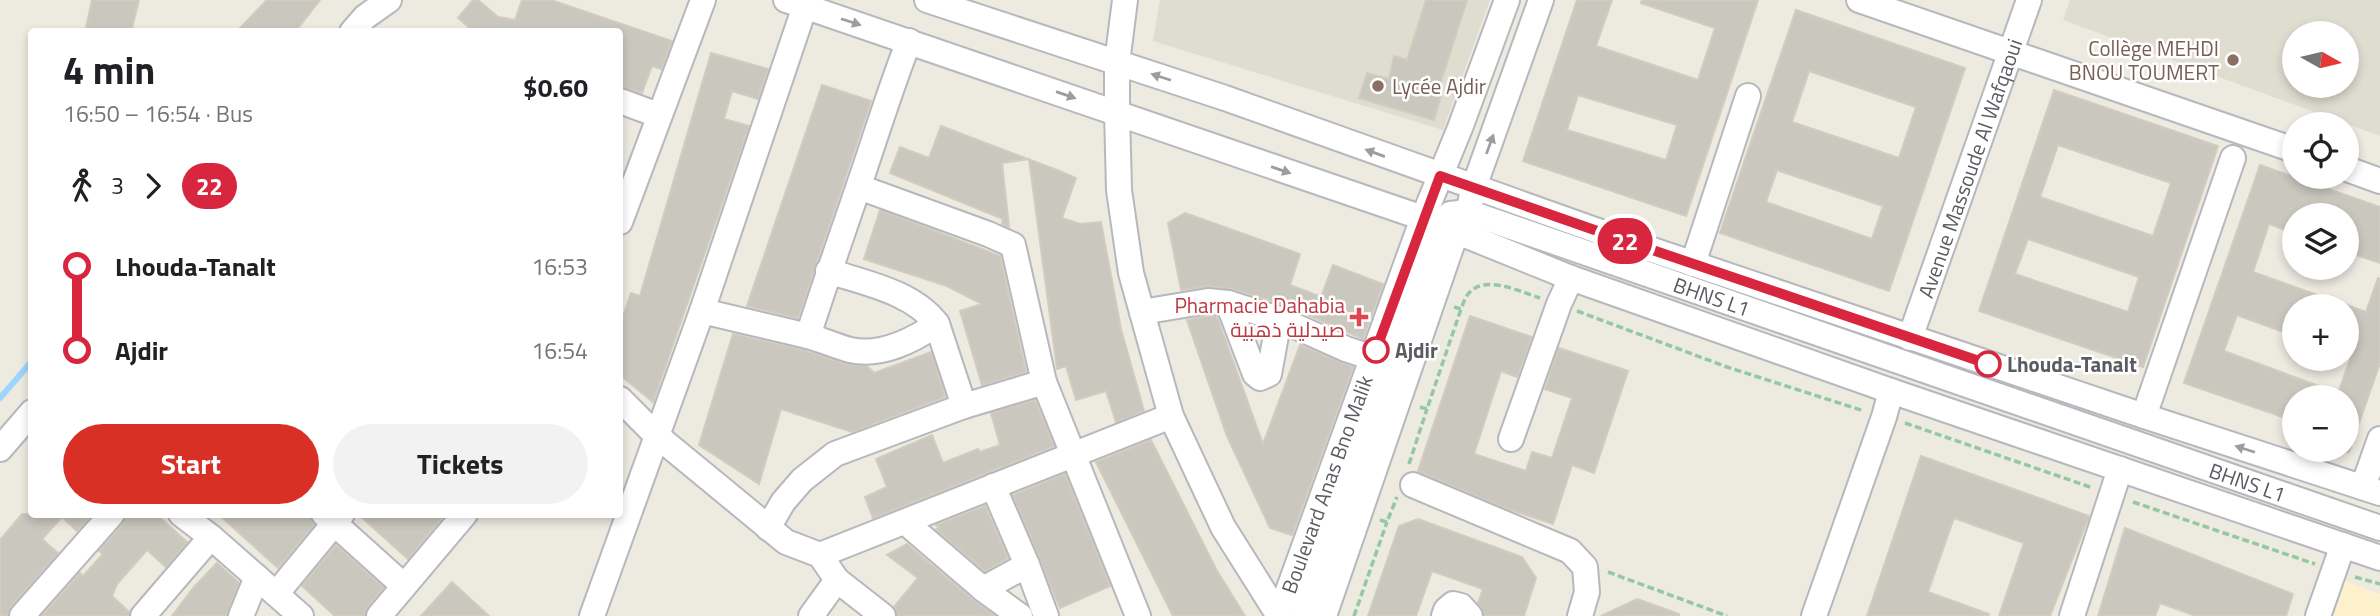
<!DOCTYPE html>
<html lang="en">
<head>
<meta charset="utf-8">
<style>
  body { margin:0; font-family:"Titillium Web",Cairo,sans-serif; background:#f2f2f2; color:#202124; height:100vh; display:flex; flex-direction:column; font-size:26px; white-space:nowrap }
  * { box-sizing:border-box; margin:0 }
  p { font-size:23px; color:#757577 }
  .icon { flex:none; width:38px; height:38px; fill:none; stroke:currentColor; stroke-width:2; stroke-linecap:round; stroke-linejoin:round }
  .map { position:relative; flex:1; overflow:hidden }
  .sheet { position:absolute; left:28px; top:28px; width:595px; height:490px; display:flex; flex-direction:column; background:#fff; border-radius:7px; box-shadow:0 4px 10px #0003 }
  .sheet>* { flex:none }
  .badge { padding:0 14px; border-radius:23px; font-size:24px; line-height:46px }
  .needle { width:46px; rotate:98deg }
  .fabs { position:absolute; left:2282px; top:21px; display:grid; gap:14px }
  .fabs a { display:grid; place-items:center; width:77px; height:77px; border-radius:50%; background:#fff; box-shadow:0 4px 10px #0003; font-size:35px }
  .map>.badge { position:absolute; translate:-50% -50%; box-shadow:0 0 0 4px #fff }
  .legs { display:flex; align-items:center; gap:10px; height:77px; padding:0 35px; font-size:23px }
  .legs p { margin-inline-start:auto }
  .headline { display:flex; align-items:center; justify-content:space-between; height:119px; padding:0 35px }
  h1 { font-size:38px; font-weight:700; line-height:52px }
  .cta { display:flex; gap:14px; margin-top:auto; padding:14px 35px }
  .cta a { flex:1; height:80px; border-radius:42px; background:#d93025; color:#fff; font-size:28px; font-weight:700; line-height:80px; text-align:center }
  .cta a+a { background:#f2f2f2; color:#202124 }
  ul { padding:0 35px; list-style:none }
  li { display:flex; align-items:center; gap:24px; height:84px; font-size:26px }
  li i { display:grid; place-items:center; width:10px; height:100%; margin:0 9px; background:currentColor }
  li i::after { content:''; width:18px; height:18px; margin:-9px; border:5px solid; border-radius:50%; background:#fff }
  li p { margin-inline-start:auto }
  li:first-child i { background:linear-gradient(#0000 50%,currentColor 0) }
  li:last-child i { background:linear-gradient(currentColor 50%,#0000 0) }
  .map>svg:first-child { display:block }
  .education { fill:#dfdcd0; fill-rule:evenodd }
  .sand { fill:#fcf1cb }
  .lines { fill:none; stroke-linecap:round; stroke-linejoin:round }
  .stream { stroke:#9ed4ff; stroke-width:6 }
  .building { fill:#cac7bf; stroke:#d2ccbe; stroke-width:2; fill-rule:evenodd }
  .minor-casing { stroke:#b6b8be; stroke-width:28 }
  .path { stroke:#93c8a2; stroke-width:3.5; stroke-dasharray:7 3.5; stroke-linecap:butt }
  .minor { stroke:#fff; stroke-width:24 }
  .oneway { fill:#9b9ea1 }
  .line-1-casing { stroke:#fff; stroke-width:16 }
  .line-1 { stroke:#d7263d; stroke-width:10 }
  .education-dot { fill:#8d6e63; stroke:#fff; stroke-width:2.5 }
  .health-dot { fill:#e0444e; stroke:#fff; stroke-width:2.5 }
  .stop-1-dot { fill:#fff; stroke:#d7263d; stroke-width:3.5 }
  .labels { text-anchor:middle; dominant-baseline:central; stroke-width:5; stroke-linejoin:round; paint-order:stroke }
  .education-label { font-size:21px; fill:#785e54; stroke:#fff; text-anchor:end }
  .street-label { font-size:21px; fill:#595d62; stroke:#fff }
  .health-label { font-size:21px; fill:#be3a42; stroke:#fff; text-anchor:end }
  .stop-label { font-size:21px; font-weight:bold; fill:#595d62; stroke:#fff; text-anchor:start }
</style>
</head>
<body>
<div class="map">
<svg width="2380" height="616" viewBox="0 0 2380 616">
  <rect width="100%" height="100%" fill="#edeae0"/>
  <g class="education">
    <path d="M1160,0H1490L1443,130L1153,41Z"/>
    <path d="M2070,0H2380V136L2063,20ZM2294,33H2347V86H2294Z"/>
  </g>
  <path class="sand" d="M2345,581L2380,594V616H2334Z"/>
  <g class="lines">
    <path class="stream" d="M0,398L32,361"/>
  </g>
  <g class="building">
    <path d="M92,0H139L131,32H85Z"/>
    <path d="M267,0H320L295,32H236Z"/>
    <path d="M473,0H478L498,17L515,20L522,0H551L672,41L661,69L652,66L642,93L620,86V32H474L458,18Z"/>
    <path d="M1426,0H1467L1437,94L1441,95L1434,120L1359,98L1367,73L1389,79L1394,56L1407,60Z"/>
    <path d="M1577,0H1612L1596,46L1698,80L1715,28L1641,3L1642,0H1758L1686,216L1523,161ZM1578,95L1677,125L1666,160L1567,130Z"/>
    <path d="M1796,10L1965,68L1889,291L1720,233ZM1809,71L1916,107L1899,158L1792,122ZM1777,170L1883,206L1872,239L1766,202Z"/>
    <path d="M711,53L768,69L758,99L732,91L724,119L749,126L653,402L620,375V325L631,293L640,296Z"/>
    <path d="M822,85L871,101L798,318L747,306Z"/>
    <path d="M2054,90L2218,146L2143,367L1979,311ZM2058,145L2171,183L2153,236L2040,197ZM2028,239L2139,277L2128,312L2015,274Z"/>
    <path d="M941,126L1057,170L1076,178L1062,218L1080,224L1101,222L1121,329L1144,411L1116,422L1106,391L1076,400L1066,366L1057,369L1029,159L1002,163L1009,227L1002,224L1003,219L890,173L900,147L929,158Z"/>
    <path d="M2260,165L2380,207V263L2347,252V215H2294V233L2269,224L2253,272L2343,304L2342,306H2294V336L2237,315L2224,351L2338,393L2351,357L2347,355V305L2366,312L2378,278L2380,279V363L2349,452H2347V397H2294V421L2184,383Z"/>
    <path d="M880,210L1000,256L1026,372L982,385L960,311L982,304L947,286L864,259Z"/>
    <path d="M1185,213L1300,254L1290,285L1321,297L1333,265L1383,284L1363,339L1285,305L1232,289L1209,286L1181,290L1168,223Z"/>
    <path d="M1208,316L1217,317L1263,444L1300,345L1353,367L1292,535L1270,528L1227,436L1187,320Z"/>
    <path d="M1470,316L1532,337L1517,377L1501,371L1474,454L1526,471L1532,452L1552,458L1572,398L1545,389L1559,348L1628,371L1594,473L1572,465L1553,524L1505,508L1418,471Z"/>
    <path d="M733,334L804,350L846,364L867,366L874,373L931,352L945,397L852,432L781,409L759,484L699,445Z"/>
    <path d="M1035,400L1054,446L873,518L865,497L887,487L876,459L932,435L943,463L978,449L980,452L1000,445L991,413Z"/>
    <path d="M1151,440L1216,569L1245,616H1173L1096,462Z"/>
    <path d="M1921,456L2089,516L2050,616H1999L2024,543L1954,518L1928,592L1989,614L1988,616H1867Z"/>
    <path d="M1065,474L1110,586L1060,608L1013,495Z"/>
    <path d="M985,506L1008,558L985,571L936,529L939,527L936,525Z"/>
    <path d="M22,514H92L77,531L62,517L42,539L58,553L11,606L8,616H0V540Z"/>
    <path d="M127,514H156L187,542L166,567L147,550L117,584L112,596L129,612V616H42L80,573L83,576L103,554L99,551L123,524Z"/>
    <path d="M218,514H310L314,525L278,568Z"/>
    <path d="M358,514H445L408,559Z"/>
    <path d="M1418,519L1522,557L1536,578L1524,616H1484L1478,603L1483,589L1432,571L1416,616H1368L1399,526Z"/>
    <path d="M2125,528L2293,594L2286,616H2196L2160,603L2155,616H2098Z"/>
    <path d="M907,544L973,600L995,616H898L894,607L918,578L887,555Z"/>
    <path d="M336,545L384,588L368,606L364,616H335L302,586Z"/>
    <path d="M217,563L239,583L226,616H172L194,587Z"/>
    <path d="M452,582L489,616H421Z"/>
    <path d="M1637,599L1679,614V616H1601Z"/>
  </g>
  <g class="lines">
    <g class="minor-casing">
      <g id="minor">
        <path d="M786,0L1423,218L1571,278L1891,391L2380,558"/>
        <path d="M927,0L1225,98L1626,241L2144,416L2380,493"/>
        <path d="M1125,0L1117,63V112L1119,190L1131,273L1171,416L1223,527L1279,616"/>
        <path d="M1859,0L2294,150"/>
        <path d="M352,32L365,17L389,0"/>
        <path d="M620,101L658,115"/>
        <path d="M2347,169L2380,181"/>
        <path d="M859,187L988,234L1013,245L1044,382L1138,616"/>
        <path d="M620,222L703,0"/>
        <path d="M1693,264L1748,96"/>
        <path d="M828,271C865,283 913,292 937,324C912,341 881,357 850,350C836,346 822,340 808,336C824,286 841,238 858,188C875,139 890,89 909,41"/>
        <path d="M1228,303L1255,374L1260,378L1269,374L1279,319"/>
        <path d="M702,311L808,336"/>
        <path d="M1142,312L1208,301L1228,303L1279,319L1346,349L1373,358"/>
        <path d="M937,324L964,406"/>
        <path id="s1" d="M1910,338L2029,0"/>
        <path d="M620,399L656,435L786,542L820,555L837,580L811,616"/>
        <path d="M2144,416L2233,158"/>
        <path d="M1511,439L1559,304L1571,278"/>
        <path d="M0,449L32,412"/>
        <path d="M1413,485L1570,551L1585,567L1587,592L1580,616"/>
        <path d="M993,486L1027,565L1046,616"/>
        <path d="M2363,487L2380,439"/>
        <path d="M181,514L211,537L301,616"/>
        <path d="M324,514L404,586"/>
        <path d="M905,522L983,589L1020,616"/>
        <path d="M768,528L783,502L802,480L835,454L964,406L1044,382"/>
        <path d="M820,555L1171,416"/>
        <path d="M837,580L883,616"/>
        <path d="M983,589L1027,565"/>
        <path d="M276,594L342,514"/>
        <path d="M22,616L112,514"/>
        <path d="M143,616L211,537"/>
        <path d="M241,616L257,577"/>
        <path d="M379,616L465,514"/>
        <path d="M592,616L702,311L807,0"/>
        <path id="s2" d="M1279,616L1423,218L1460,128L1507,0"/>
        <path id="s3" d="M1304,616L1439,226L1450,214L1468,212L2380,528"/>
        <path d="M1324,616L1457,230L1468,212L1474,187L1541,0"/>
        <path d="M1444,616L1446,610L1453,604L1461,606L1470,616"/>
        <path d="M1814,616L1884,417L1891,391"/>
        <path d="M2072,616L2120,469"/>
        <path d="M2318,616L2343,545"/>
      </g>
    </g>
    <g class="path">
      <path d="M1454,307L1461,309C1463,304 1465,297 1469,293C1485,274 1521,292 1540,298"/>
      <path d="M1577,311L1727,367L1864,411"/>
      <path d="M1420,407L1427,409L1461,309"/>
      <path d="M1905,423L2093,488"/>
      <path d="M1409,464L1427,409"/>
      <path d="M2133,502L2315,564"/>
      <path d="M1380,520L1387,522L1397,497"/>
      <path d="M1608,572L1727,616"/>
      <path d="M2355,577L2380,584"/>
      <path d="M1354,616L1387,522"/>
    </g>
    <use href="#minor" class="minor"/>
  </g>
  <defs><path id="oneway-solid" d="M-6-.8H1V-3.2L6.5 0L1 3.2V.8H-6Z" transform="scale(1.75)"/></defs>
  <g class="oneway">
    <use href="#oneway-solid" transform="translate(851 22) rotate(18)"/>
    <use href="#oneway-solid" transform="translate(1161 77) rotate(-162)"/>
    <use href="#oneway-solid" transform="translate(1066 95) rotate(19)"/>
    <use href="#oneway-solid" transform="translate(1490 144) rotate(-70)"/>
    <use href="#oneway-solid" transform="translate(1375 153) rotate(-160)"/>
    <use href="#oneway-solid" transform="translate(1281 170) rotate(19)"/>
    <use href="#oneway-solid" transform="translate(2245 449) rotate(-162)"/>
  </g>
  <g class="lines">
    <g class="line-1-casing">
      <path id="line-1" d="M1376,350L1440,176L1626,241L1988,364"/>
    </g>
    <use href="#line-1" class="line-1"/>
  </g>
  <g class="education-dot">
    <circle cx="2233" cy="60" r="7"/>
    <circle cx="1378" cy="86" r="7"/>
  </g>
  <path class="health-dot" d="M1355.5 306.5h7v7h7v7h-7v7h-7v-7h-7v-7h7z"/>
  <g class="stop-1-dot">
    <circle cx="1376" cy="350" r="12"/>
    <circle cx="1988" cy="364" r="12"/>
  </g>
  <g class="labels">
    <g class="education-label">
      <text x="2219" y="48">Collège MEHDI<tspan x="2219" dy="24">BNOU TOUMERT</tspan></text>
      <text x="1392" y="86" text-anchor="start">Lycée Ajdir</text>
    </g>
    <g class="street-label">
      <text stroke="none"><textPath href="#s1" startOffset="180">Avenue Massoude Al Wafqaoui</textPath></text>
      <text stroke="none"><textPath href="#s3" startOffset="705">BHNS L1</textPath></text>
      <text stroke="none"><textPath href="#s3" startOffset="1272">BHNS L1</textPath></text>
      <text stroke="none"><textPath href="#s2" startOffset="140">Boulevard Anas Bno Malik</textPath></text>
    </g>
    <g class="health-label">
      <text x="1345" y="305">Pharmacie Dahabia<tspan x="1345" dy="24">صيدلية ذهبية</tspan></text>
    </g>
    <g class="stop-label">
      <text x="1395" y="350">Ajdir</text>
      <text x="2007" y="364">Lhouda-Tanalt</text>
    </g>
  </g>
</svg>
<div class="fabs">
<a><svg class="needle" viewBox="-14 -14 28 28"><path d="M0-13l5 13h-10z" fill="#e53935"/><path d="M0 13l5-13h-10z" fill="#757577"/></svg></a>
<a><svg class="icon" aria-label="locate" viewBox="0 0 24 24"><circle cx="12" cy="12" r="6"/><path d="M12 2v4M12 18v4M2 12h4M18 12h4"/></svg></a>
<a><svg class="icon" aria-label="layers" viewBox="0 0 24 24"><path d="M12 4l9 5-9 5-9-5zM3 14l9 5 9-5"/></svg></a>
<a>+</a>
<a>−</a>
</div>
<b class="badge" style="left:1625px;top:241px;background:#d7263d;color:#fff">22</b>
<section class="sheet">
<div class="headline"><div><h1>4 min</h1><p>16:50 – 16:54 · Bus</p></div><b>$0.60</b></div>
<div class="legs"><svg class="icon" aria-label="walk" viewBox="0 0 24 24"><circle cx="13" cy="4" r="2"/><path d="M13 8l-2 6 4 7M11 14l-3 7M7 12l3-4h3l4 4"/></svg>3<svg class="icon" aria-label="forward" viewBox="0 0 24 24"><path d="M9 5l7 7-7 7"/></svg><b class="badge" style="background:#d7263d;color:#fff">22</b></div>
<ul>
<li><i style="color:#d7263d"></i><b>Lhouda-Tanalt</b><p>16:53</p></li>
<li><i style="color:#d7263d"></i><b>Ajdir</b><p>16:54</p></li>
</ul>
<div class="cta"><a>Start</a><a>Tickets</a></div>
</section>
</div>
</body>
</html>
